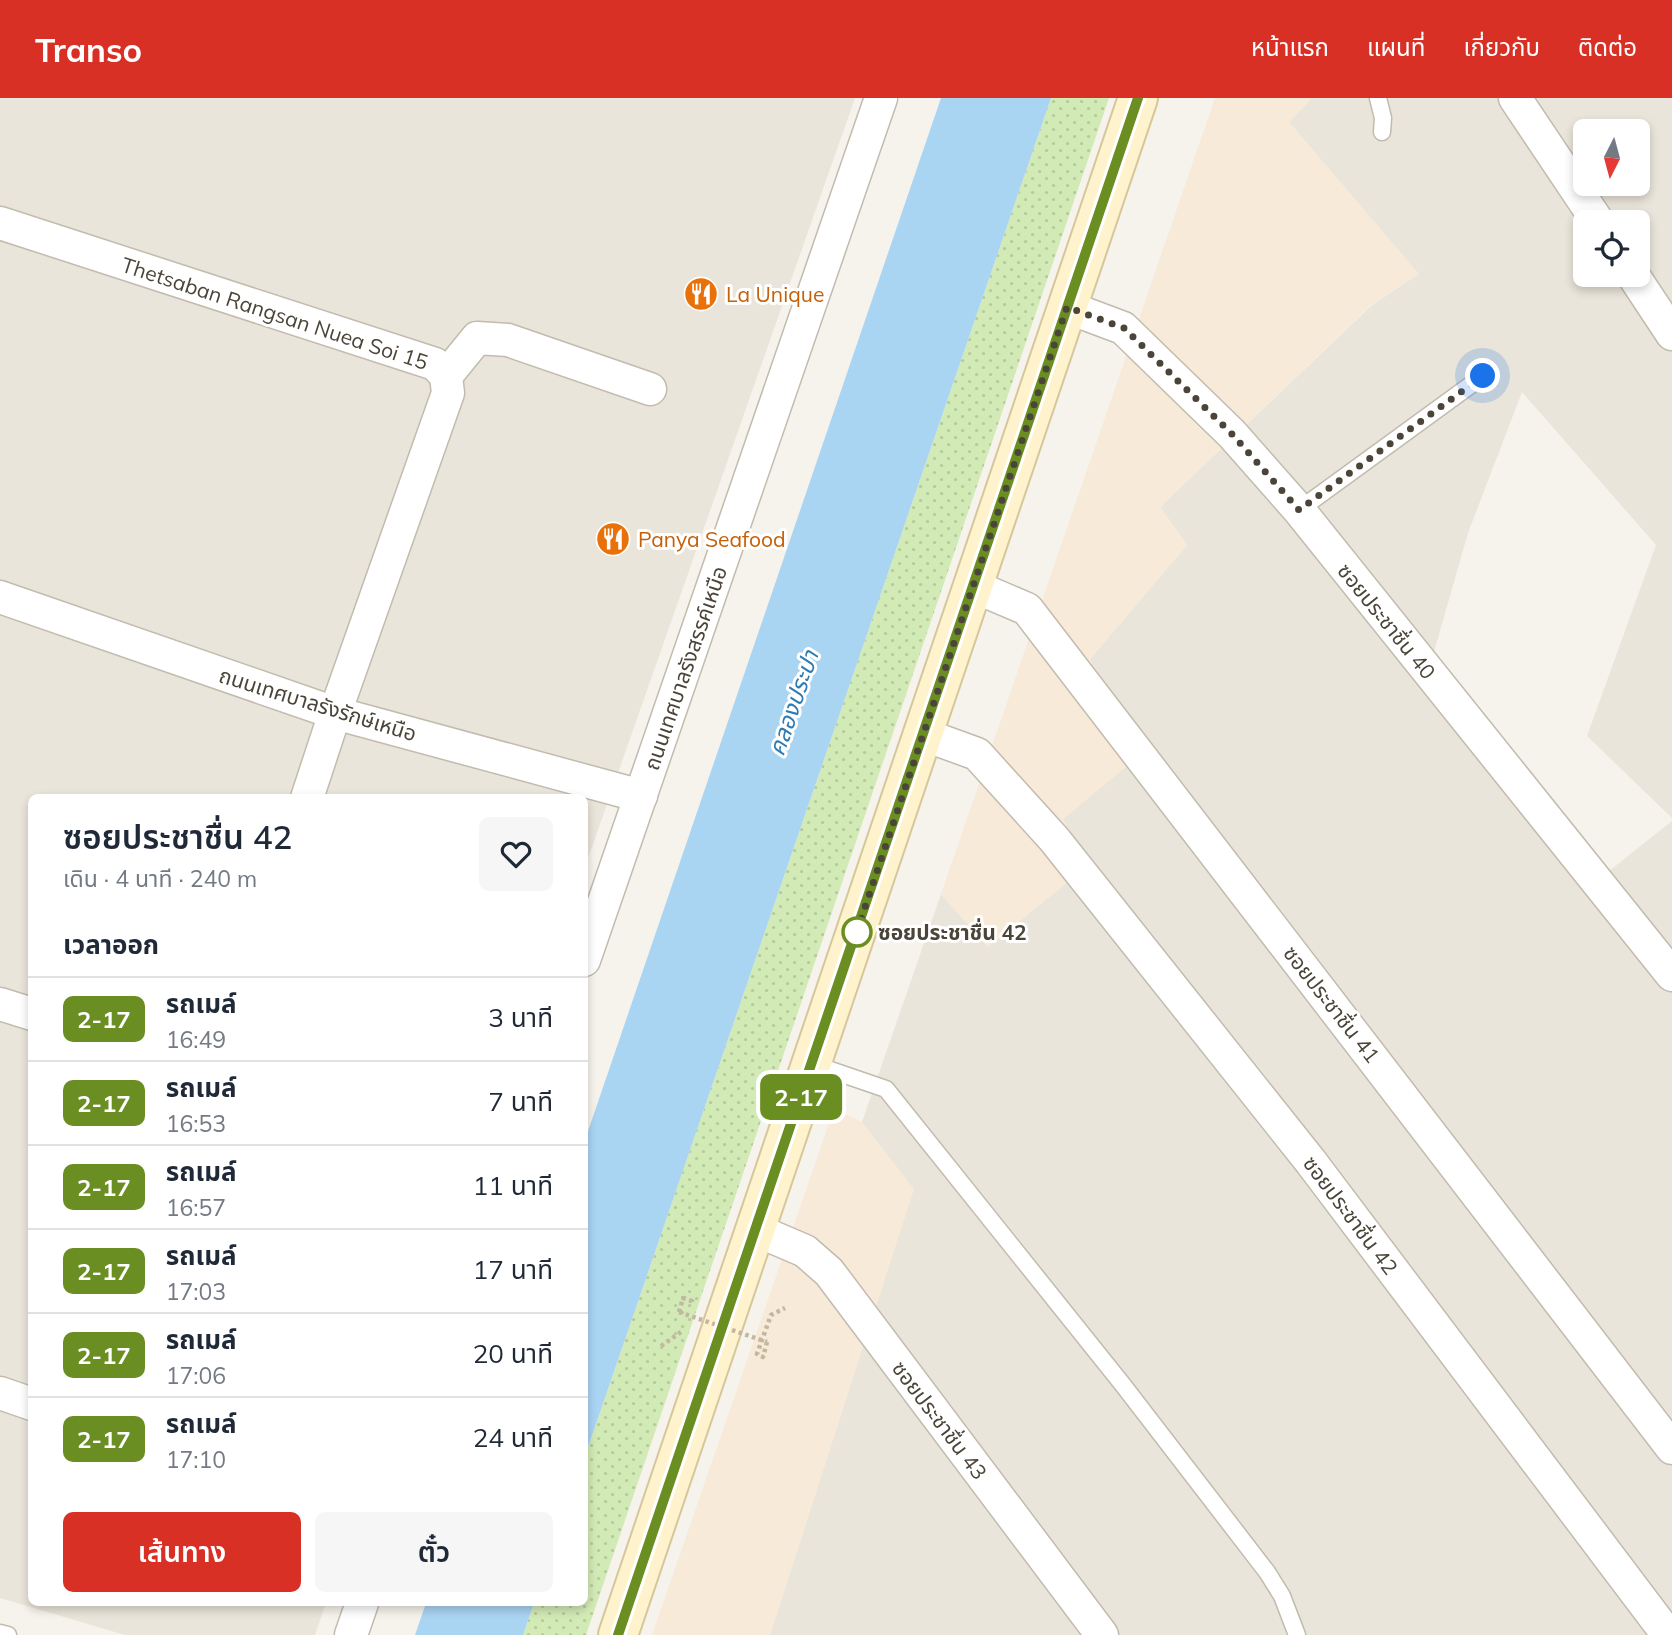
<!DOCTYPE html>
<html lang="th">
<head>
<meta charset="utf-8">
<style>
  body { margin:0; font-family:Mulish,"Noto Sans Thai",sans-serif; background:#f6f6f7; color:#1f2937; height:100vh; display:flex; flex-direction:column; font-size:26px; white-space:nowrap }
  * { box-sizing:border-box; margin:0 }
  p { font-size:23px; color:#747a83 }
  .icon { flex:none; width:38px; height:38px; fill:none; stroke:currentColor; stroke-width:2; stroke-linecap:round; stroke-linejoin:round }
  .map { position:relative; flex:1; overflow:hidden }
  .details { position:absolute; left:28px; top:696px; width:560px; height:812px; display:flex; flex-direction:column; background:#fff; border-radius:10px; box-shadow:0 4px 10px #0003 }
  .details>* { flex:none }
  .badge { padding:0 14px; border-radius:10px; font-size:24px; line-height:46px }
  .needle { width:46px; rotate:186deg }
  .buttons { position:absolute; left:1573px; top:21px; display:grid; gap:14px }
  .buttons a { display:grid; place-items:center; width:77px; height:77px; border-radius:10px; background:#fff; box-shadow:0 4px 10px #0003; font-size:35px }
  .you { position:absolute; width:35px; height:35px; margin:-18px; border:5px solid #fff; border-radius:50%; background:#1a73e8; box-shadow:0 0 0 10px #1a73e833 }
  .map>.badge { position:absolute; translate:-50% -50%; box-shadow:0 0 0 4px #fff }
  h2 { padding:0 35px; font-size:26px; line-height:63px }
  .round { display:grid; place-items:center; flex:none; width:74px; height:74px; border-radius:10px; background:#f6f6f7 }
  .headline { display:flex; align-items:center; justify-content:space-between; height:119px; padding:0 35px }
  h1 { font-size:33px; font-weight:600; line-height:52px }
  .cta { display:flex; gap:14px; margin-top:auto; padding:14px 35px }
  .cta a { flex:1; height:80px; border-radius:10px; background:#d93025; color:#fff; font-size:28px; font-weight:600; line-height:80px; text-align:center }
  .cta a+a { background:#f6f6f7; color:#1f2937 }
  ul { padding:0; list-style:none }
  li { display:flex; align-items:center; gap:21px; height:84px; padding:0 35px; border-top:2px solid #e0e1e3 }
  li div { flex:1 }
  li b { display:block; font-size:26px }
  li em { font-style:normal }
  li .badge { min-width:77px; font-weight:700; text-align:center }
  header { display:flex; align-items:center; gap:42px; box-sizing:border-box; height:98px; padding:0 35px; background:#d93025; color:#fff }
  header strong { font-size:33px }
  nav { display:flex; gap:38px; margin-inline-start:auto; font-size:24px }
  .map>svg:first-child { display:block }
  .residential { fill:#eae5da; fill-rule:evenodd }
  .commercial { fill:#f7ead8 }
  .garden { fill:url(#garden-dots) }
  .water { fill:#a9d4f2 }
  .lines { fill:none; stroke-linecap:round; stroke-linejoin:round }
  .service-casing { stroke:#c2bbae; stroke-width:19 }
  .minor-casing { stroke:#c2bbae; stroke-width:35 }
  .secondary-casing { stroke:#d6c79b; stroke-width:42 }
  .path { stroke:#c4b79f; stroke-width:4.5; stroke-dasharray:3.5 3.5; stroke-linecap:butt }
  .service { stroke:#fff; stroke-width:16 }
  .minor { stroke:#fff; stroke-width:32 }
  .secondary { stroke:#fff3cd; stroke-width:38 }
  .path-bridge { stroke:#c4b79f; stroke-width:4.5; stroke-dasharray:3.5 3.5; stroke-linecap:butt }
  .line-casing { stroke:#fff; stroke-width:16 }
  .line { stroke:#6b8e23; stroke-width:10 }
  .walk { stroke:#4b4439; stroke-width:7; stroke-dasharray:0 12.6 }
  .stop-dot { fill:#fff; stroke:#6b8e23; stroke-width:3.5 }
  .labels { text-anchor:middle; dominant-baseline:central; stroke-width:6; stroke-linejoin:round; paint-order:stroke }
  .food-label { font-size:21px; fill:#c56008; stroke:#fff; text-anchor:start }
  .street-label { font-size:21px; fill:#4b4439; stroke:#fff }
  .stop-label { font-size:21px; font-weight:bold; fill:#4b4439; stroke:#fff; text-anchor:start }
  .water-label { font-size:23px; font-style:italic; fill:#2e7ab2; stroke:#fff }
</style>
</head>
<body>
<header>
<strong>Transo</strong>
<nav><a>หน้าแรก</a><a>แผนที่</a><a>เกี่ยวกับ</a><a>ติดต่อ</a></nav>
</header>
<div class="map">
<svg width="1672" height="1537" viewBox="0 0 1672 1537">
  <defs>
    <pattern id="garden-dots" width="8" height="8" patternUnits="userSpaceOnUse" patternTransform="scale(1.75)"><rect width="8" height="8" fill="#d2eab5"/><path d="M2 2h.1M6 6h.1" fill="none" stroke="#b6ca9c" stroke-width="1.8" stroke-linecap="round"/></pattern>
  </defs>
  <rect width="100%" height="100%" fill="#f6f3ec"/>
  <g class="residential">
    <path d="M0,0H855L585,769L584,700H32V1505H326L315,1537H125L0,1500Z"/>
    <path d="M1312,0H1672V720L1587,638L1656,447L1522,294L1468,435L1434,554L1609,773L1672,723V1537H770L913,1092L862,1024L941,796L988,849L1063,721L1127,667L1090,561L1187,447L1160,409L1371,208L1418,176L1289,24ZM1586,33H1638V86H1586ZM1586,124H1638V177H1586Z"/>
  </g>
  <g class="commercial">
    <path d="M1215,0H1312L1289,24L1419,176L1370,208L1160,409L1187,447L1090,561L1127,668L1063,721L1089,767L988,849L941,796Z"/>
    <path d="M834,1011L862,1024L914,1091L770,1537H652Z"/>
  </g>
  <path class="garden" d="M1051,0H1109L586,1537H523L534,1505H584L585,1358Z"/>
  <g class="water">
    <path d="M941,0H1051L585,1358V1042Z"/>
    <path d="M426,1505H534L523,1537H415Z"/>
  </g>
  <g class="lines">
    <g class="service-casing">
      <g id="service">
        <path d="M1378,0L1383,20L1382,34"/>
        <path d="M1299,412L1483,278"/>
        <path d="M813,966L886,991L1123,1287L1267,1474L1282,1498L1297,1537"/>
        <path d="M0,1535L8,1537"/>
      </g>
    </g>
    <g class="minor-casing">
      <g id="minor">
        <path d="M1515,0L1598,124"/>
        <path d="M0,125L435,266L446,278L448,295L335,615L307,700"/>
        <path d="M1633,177L1672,236"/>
        <path d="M1067,209L1123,230L1232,336L1299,412L1672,877"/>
        <path d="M446,278L477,240L508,242L650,291"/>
        <path d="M973,488L1027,511L1672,1350"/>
        <path d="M0,499L335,615L641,698"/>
        <path d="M922,636L977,656L1054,741L1311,1064L1668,1537"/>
        <path d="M584,862L881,0"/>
        <path d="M0,906L32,916"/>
        <path d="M756,1132L805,1153L829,1174L1102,1537"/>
        <path d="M0,1295L32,1306"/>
        <path d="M351,1537L362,1505"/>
      </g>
    </g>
    <g class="secondary-casing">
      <path id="secondary" d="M618,1537L1138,0"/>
    </g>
    <g class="path">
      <path d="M679,1214L683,1200L692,1203L691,1206"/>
      <path d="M767,1244L763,1259L757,1256L771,1217L785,1210"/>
      <path d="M661,1248L681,1234"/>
    </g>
    <use href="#service" class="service"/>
    <use href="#minor" class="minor"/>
    <use href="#secondary" class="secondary"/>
    <path class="path-bridge" d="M679,1214L767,1244"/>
  </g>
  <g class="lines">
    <g class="line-casing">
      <path id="line" d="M618,1537L1138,0"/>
    </g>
    <use href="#line" class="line"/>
    <path class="walk" d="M857,834L855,839L1067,209L1124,230L1232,336L1299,412L1483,278"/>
  </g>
  <defs>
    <g id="restaurant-disc" transform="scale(1.75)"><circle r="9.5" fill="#e8710a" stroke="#fff"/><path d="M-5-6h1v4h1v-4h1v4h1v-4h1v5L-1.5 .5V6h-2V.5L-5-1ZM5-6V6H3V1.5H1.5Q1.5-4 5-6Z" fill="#fff"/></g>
  </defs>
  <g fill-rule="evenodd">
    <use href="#restaurant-disc" x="701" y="196"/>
    <use href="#restaurant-disc" x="613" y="441"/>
  </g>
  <circle class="stop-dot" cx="857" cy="834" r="14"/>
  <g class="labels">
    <g class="food-label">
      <text x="726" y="196">La Unique</text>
      <text x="638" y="441">Panya Seafood</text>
    </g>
    <g class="street-label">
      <text transform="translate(275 215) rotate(18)">Thetsaban Rangsan Nuea Soi 15</text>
      <text transform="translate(1387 523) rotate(51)">ซอยประชาชื่น 40</text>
      <text transform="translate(685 570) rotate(-71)">ถนนเทศบาลรังสรรค์เหนือ</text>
      <text transform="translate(318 606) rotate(17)">ถนนเทศบาลรังรักษ์เหนือ</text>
      <text transform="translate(1332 906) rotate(52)">ซอยประชาชื่น 41</text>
      <text transform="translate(1351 1117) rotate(53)">ซอยประชาชื่น 42</text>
      <text transform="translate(940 1322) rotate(53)">ซอยประชาชื่น 43</text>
    </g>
    <g class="stop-label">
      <text x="878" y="834">ซอยประชาชื่น 42</text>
    </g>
    <g class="water-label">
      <text transform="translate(793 605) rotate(-71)">คลองประปา</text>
    </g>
  </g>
</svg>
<div class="buttons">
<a><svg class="needle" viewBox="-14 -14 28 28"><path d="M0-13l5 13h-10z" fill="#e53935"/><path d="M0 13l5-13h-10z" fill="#747a83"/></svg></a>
<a><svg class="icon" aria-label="locate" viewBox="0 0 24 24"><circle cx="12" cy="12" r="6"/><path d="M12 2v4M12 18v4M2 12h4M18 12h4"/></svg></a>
</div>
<div class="you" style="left:1483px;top:278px"></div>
<b class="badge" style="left:801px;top:999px;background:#6b8e23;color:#fff">2-17</b>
<section class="details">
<div class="headline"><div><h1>ซอยประชาชื่น 42</h1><p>เดิน · 4 นาที · 240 m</p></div><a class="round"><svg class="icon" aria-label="heart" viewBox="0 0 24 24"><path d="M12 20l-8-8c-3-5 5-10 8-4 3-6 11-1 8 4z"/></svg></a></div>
<h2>เวลาออก</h2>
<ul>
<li><span class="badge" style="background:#6b8e23;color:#fff">2-17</span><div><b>รถเมล์</b><p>16:49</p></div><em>3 นาที</em></li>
<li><span class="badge" style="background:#6b8e23;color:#fff">2-17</span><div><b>รถเมล์</b><p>16:53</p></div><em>7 นาที</em></li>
<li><span class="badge" style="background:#6b8e23;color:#fff">2-17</span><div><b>รถเมล์</b><p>16:57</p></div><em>11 นาที</em></li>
<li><span class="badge" style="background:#6b8e23;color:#fff">2-17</span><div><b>รถเมล์</b><p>17:03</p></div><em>17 นาที</em></li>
<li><span class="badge" style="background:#6b8e23;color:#fff">2-17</span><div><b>รถเมล์</b><p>17:06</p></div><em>20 นาที</em></li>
<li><span class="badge" style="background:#6b8e23;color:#fff">2-17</span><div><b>รถเมล์</b><p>17:10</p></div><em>24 นาที</em></li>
</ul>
<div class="cta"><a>เส้นทาง</a><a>ตั๋ว</a></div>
</section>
</div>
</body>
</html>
